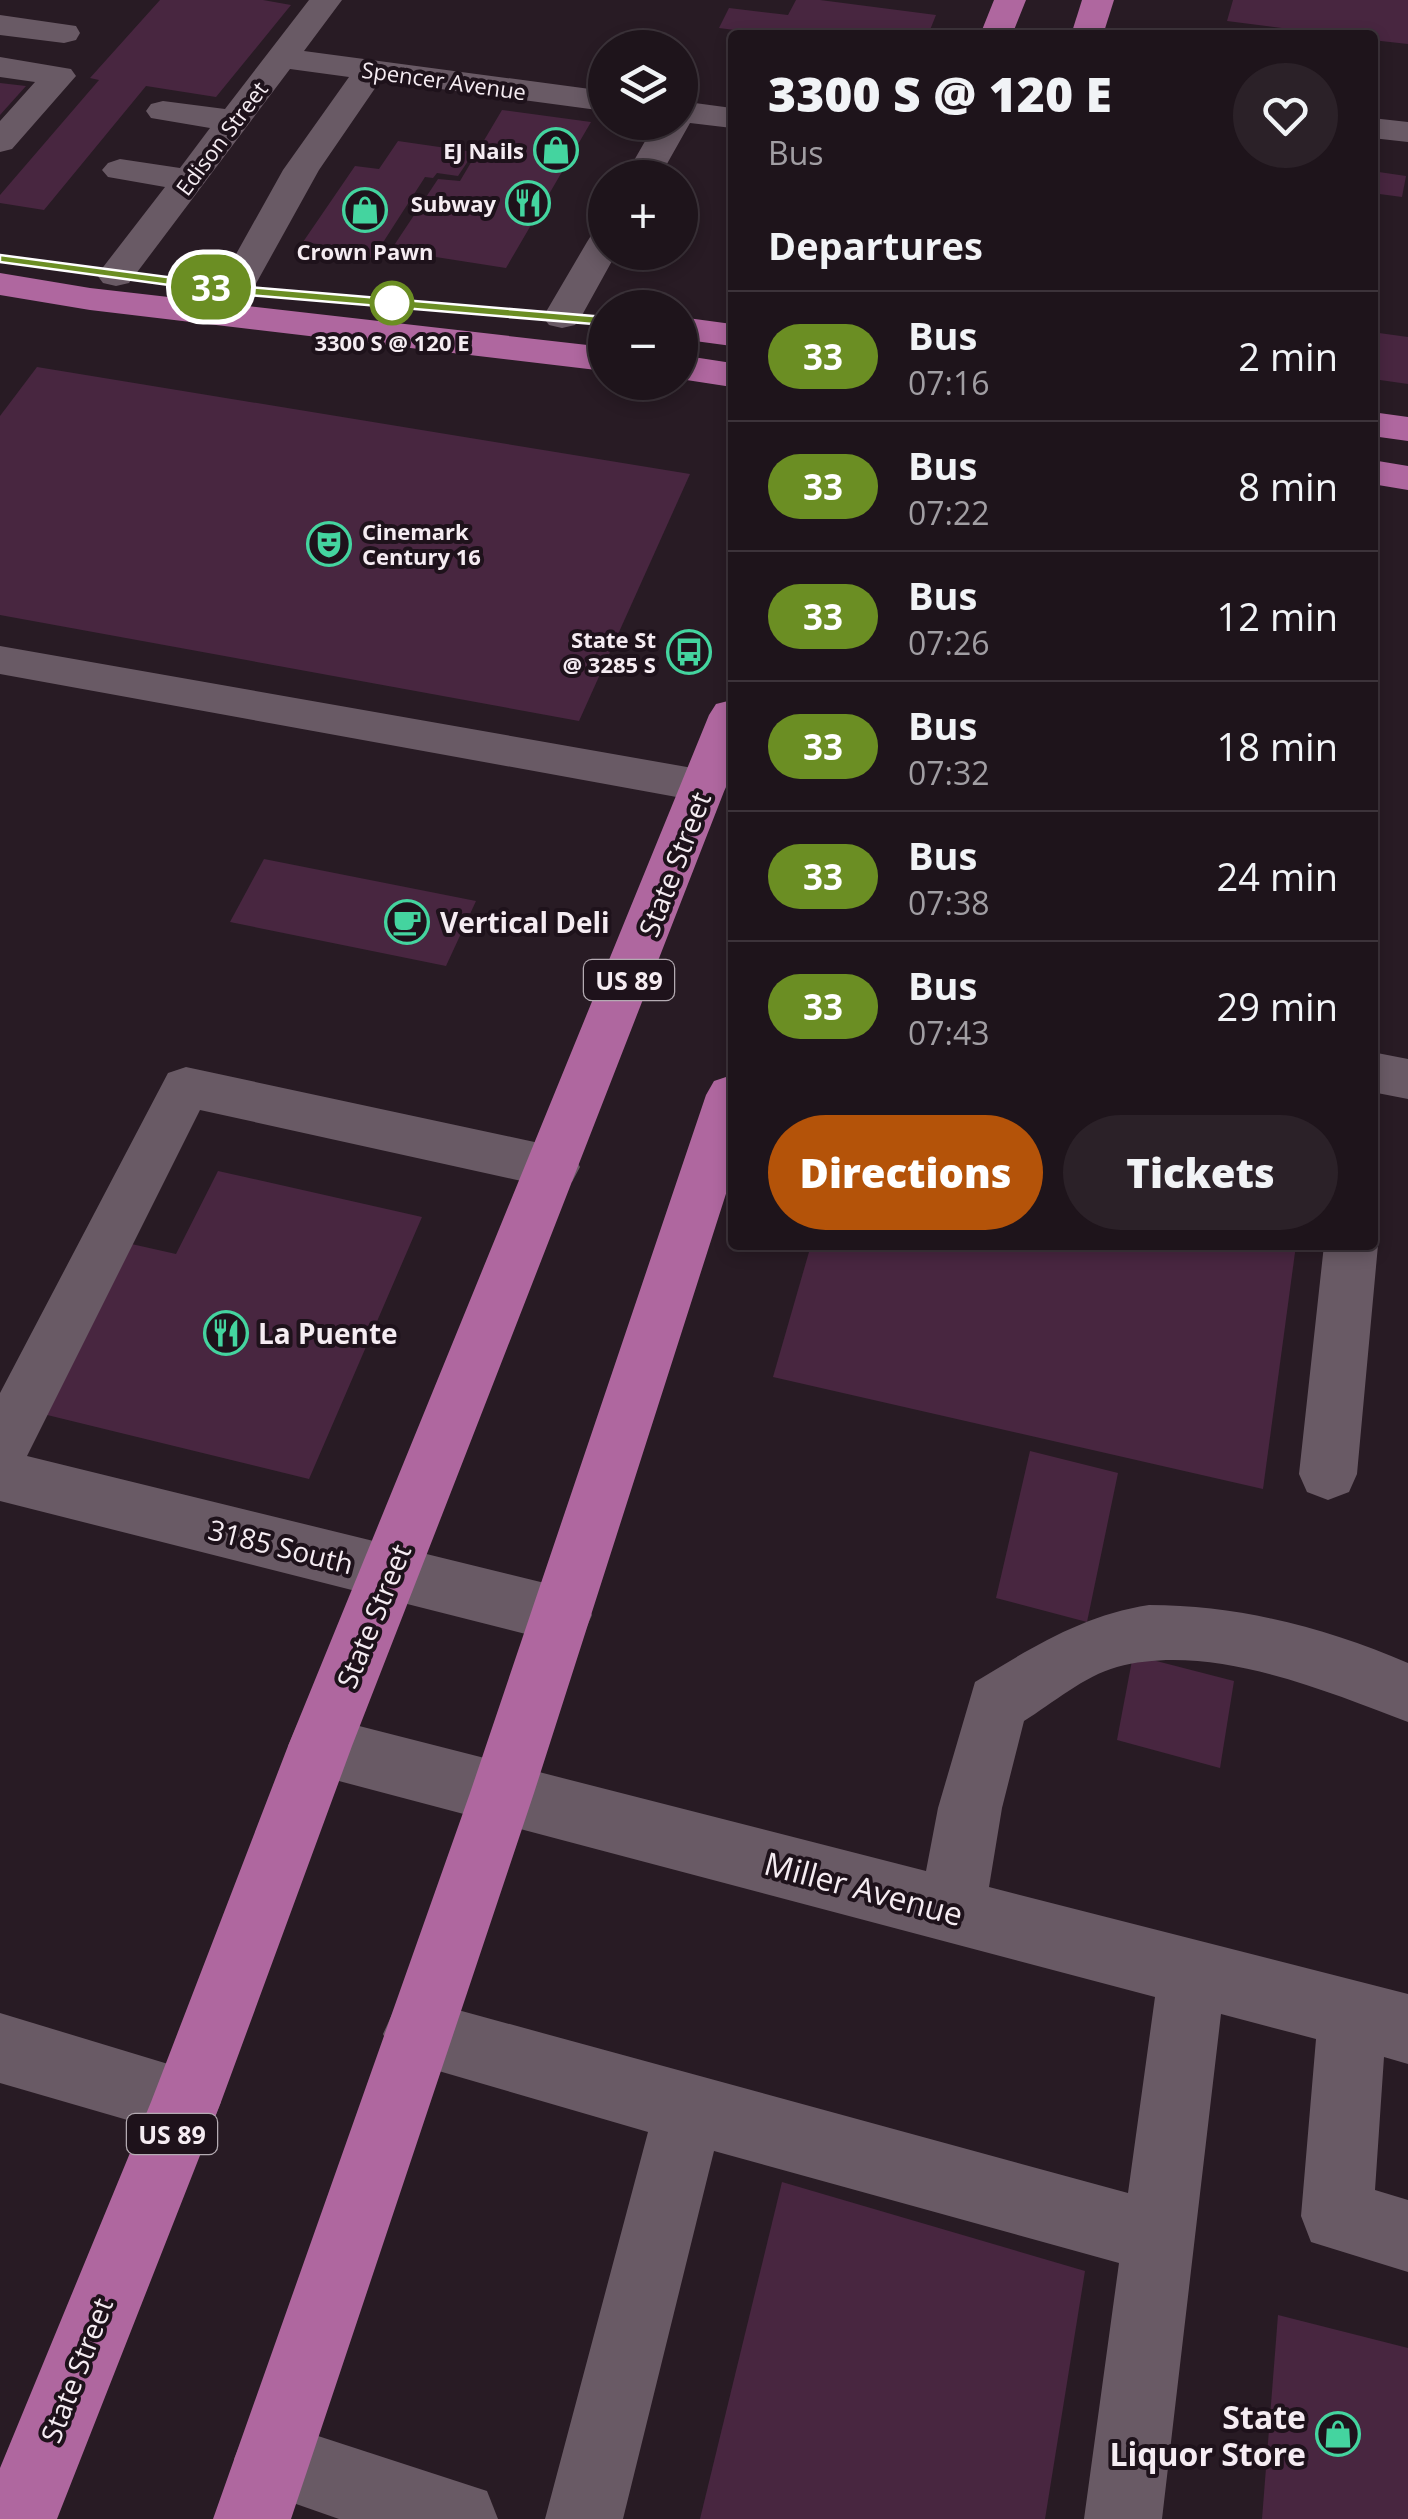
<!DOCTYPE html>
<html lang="en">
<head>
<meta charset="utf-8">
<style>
  body { margin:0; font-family:"Open Sans",sans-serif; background:#2b2128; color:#f1f3f6; height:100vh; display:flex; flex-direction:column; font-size:38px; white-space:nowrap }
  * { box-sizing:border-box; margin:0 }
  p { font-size:32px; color:#a19ea3 }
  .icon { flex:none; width:55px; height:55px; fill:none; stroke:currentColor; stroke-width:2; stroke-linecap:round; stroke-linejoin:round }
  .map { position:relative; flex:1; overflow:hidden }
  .side { position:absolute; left:728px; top:30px; width:650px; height:1220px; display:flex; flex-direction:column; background:#1e141b; border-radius:10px; box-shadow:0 5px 15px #0003,0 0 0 2px #3c333a }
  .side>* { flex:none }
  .badge { padding:0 20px; border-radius:32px; font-size:35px; line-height:65px }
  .controls { position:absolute; left:588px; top:30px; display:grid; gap:20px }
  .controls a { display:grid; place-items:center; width:110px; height:110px; border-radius:50%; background:#1e141b; box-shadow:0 5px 15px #0003,0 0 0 2px #3c333a; font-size:50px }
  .map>.badge { position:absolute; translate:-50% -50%; box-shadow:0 0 0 5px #fff }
  h2 { padding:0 40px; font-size:38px; line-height:90px }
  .round { display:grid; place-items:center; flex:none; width:105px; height:105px; border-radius:52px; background:#2b2128 }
  .headline { display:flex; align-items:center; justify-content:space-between; height:170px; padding:0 40px }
  h1 { font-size:48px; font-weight:800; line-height:75px }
  .button { display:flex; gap:20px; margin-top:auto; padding:20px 40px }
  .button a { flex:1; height:115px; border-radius:60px; background:#b45309; color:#fff; font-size:40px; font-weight:800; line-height:115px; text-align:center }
  .button a+a { background:#2b2128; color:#f1f3f6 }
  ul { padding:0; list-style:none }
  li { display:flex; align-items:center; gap:30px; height:130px; padding:0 40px; border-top:2px solid #3c333a }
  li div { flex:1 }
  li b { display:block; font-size:38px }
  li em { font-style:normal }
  li .badge { min-width:110px; font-weight:700; text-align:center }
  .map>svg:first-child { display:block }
  .building { fill:#482640 }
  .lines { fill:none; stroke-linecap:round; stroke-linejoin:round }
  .minor { fill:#695a65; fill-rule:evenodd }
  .major { fill:#af679f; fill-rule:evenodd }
  .line { fill:#6b8e23; stroke:#fff; stroke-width:2.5 }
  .stop-dot { fill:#fff; stroke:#6b8e23; stroke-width:5 }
  .labels { text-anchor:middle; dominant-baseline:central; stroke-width:8; stroke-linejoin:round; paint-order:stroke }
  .far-street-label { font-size:22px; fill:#f5ecf2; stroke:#1e121b }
  .far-poi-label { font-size:22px; font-weight:bold; fill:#f5ecf2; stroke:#1e121b; text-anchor:end }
  .far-stop-label { font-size:22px; font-weight:bold; fill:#f5ecf2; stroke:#1e121b }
  .shield { fill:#1e121b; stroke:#b4abb2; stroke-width:2.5 }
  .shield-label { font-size:25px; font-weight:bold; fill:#f5ecf2 }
  .street-label { font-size:28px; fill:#f5ecf2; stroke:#1e121b }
  .poi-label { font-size:28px; font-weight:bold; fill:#f5ecf2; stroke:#1e121b; text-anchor:start }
  .near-street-label { font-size:32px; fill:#f5ecf2; stroke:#1e121b }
  .near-poi-label { font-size:32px; font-weight:bold; fill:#f5ecf2; stroke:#1e121b; text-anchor:end }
</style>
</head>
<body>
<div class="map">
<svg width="1408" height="2519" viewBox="0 0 1408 2519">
  <rect width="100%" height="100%" fill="#281b24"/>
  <g class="building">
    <path d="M160,0H263L291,5L216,97L146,86L44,210L0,203V195L99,80L90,78Z"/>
    <path d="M796,0H820L936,15L928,35H773L719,28L729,8L788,15Z"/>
    <path d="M1233,0H1408V44L1372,40V35H1336L1227,21Z"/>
    <path d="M0,83L26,86L0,115Z"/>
    <path d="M502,110L591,122L506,268L391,250L438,179L460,181Z"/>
    <path d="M398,141L474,152L458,176L437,173L433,178L425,177L373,258L350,255L354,249L303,242L355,166L379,169Z"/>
    <path d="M1372,171L1406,176L1402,197L1372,193Z"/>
    <path d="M1379,333L1408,337V384L1373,379Z"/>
    <path d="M37,367L690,474L579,721L0,615V416Z"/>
    <path d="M264,859L476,901L446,966L230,922Z"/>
    <path d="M218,1171L422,1217L309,1479L39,1413L127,1243L176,1254Z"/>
    <path d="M811,1245H1296L1263,1489L773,1377Z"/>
    <path d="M1030,1451L1118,1473L1087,1622L996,1598Z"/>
    <path d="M1133,1655L1234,1681L1220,1768L1117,1740Z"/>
    <path d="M782,2182L1085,2271L1045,2519H700Z"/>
    <path d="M1278,2315L1408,2348V2519H1262Z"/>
  </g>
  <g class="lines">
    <g class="minor">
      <path d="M309,0H342L304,51L605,91V111L380,81L319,170L248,298L235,301L222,298L216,290L283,170L349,77L290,69L129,283L116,286L103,283L97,275L165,187L108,177L102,170L108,163L120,159L180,168L210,128L151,118L146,111L151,104L163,101L225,109Z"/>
      <path d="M0,15L76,26L80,33L76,40L64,43L0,35Z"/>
      <path d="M0,57L71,69L76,76L12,149L0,152V121L35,82L0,77Z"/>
      <path d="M680,101L732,108V128L690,123L659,178H624L656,122H680Z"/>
      <path d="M1372,118L1408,122V142L1372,138Z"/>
      <path d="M605,231V252H617L581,317L575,325L562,328L549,325L543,317L587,242L592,234Z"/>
      <path d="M0,646L704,770L720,775L727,786L720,797L704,802L0,674Z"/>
      <path d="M1372,1052L1408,1059V1099L1372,1092Z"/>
      <path d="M186,1067L553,1146L572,1152L580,1167L572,1182L553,1188L200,1110L27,1456L561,1587L583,1595L592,1615L583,1635L561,1643L0,1501V1393L168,1073Z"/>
      <path d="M1372,1233L1378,1245L1357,1474L1349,1492L1328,1500L1307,1492L1299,1474L1324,1245H1372Z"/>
      <path d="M1149,1605C1239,1605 1326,1628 1408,1663V1722C1323,1690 1210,1642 1117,1667C1084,1676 1053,1703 1024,1721L1002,1808L989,1887L1408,1994V2064L1384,2057L1375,2190L1408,2200V2272L1311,2242L1301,2216L1316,2039L1221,2014L1162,2519H1084L1119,2263L714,2151L623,2519H545L648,2132L394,2058L383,2034L394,2010L418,1999L1128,2193L1155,1997L320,1776L297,1767L288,1746L297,1725L320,1716L926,1871L938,1808L975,1682C1031,1648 1083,1615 1149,1605Z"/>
      <path d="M0,2013L211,2077L221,2102L211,2127L186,2137L0,2083Z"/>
      <path d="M272,2421L487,2491L498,2519H339L245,2486L234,2459L245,2432Z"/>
    </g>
    <g class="major">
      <path d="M994,0H1026L1012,35H980Z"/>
      <path d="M1082,0H1114L1103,35H1071Z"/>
      <path d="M0,273L90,288L605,347V371L90,310L0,295Z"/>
      <path d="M680,317L732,324V346L680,339Z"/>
      <path d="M680,355L732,363V387L680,379Z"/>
      <path d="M1372,412L1408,417V441L1372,436Z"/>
      <path d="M1372,460L1408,466V490L1372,484Z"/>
      <path d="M732,700V771L352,1746L221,2102L57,2519H0V2468L151,2102L288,1746L709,715L716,704Z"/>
      <path d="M732,1075V1175L534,1793L291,2519H213L470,1793L706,1095L714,1081Z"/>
    </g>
  </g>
  <path class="line" d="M0,255L235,286L605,317L612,321L605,325L235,294L0,262Z"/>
  <defs>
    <g id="shop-ring" transform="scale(2.25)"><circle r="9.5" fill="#1e121b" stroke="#44d49f" stroke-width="1.5"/><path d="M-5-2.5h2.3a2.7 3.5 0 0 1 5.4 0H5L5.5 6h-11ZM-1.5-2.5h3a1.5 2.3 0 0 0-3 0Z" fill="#44d49f"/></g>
    <g id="restaurant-ring" transform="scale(2.25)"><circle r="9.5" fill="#1e121b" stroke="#44d49f" stroke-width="1.5"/><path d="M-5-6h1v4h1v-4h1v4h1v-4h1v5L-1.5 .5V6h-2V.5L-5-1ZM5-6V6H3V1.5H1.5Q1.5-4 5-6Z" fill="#44d49f"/></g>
    <g id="theatre-ring" transform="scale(2.25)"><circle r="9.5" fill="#1e121b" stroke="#44d49f" stroke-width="1.5"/><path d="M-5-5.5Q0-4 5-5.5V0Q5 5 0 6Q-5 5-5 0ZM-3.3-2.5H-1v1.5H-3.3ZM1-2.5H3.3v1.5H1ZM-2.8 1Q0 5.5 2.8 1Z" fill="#44d49f"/></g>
    <g id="bus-ring" transform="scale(2.25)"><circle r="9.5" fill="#1e121b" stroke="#44d49f" stroke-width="1.5"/><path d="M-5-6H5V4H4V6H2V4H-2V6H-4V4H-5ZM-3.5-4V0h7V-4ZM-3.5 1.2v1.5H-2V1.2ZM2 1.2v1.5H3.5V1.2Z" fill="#44d49f"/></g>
    <g id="cafe-ring" transform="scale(2.25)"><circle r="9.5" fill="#1e121b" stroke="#44d49f" stroke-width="1.5"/><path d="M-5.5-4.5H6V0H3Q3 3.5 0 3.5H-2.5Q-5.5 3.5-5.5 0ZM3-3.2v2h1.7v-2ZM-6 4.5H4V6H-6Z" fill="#44d49f"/></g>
  </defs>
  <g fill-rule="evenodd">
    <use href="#shop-ring" x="556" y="150"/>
    <use href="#restaurant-ring" x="528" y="203"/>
    <use href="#shop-ring" x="365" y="210"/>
    <use href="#theatre-ring" x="329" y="544"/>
    <use href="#bus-ring" x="689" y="652"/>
    <use href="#cafe-ring" x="407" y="922"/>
    <use href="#restaurant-ring" x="226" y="1333"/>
    <use href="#shop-ring" x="1338" y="2434"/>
  </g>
  <circle class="stop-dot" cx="392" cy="303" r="20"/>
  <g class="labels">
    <g class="far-street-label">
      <text transform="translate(444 80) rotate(8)">Spencer Avenue</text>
      <text transform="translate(221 138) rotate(-53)">Edison Street</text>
    </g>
    <g class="far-poi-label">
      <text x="524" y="150">EJ Nails</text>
      <text x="496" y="203">Subway</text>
      <text x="365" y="251" text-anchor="middle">Crown Pawn</text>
      <text x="362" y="531" text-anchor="start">Cinemark<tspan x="362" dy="25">Century 16</tspan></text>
      <text x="656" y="639">State St<tspan x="656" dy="25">@ 3285 S</tspan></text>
    </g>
    <g class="far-stop-label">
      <text x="392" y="342">3300 S @ 120 E</text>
    </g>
    <g class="shield">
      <rect x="584" y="960" width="90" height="40" rx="8"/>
      <rect x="127" y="2114" width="90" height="40" rx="8"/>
    </g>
    <g class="shield-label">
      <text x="629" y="980">US 89</text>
      <text x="172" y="2134">US 89</text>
    </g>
    <g class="street-label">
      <text transform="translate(674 864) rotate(-69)">State Street</text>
      <text transform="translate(281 1546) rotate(14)">3185 South</text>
      <text transform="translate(373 1616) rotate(-68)">State Street</text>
      <text transform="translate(76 2370) rotate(-69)">State Street</text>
    </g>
    <g class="poi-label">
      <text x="440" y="922">Vertical Deli</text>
      <text x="258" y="1333">La Puente</text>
    </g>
    <g class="near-street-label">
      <text transform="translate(864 1888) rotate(15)">Miller Avenue</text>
    </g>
    <g class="near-poi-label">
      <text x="1306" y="2416">State<tspan x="1306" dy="37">Liquor Store</tspan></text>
    </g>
  </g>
</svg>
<div class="controls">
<a><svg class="icon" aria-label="layers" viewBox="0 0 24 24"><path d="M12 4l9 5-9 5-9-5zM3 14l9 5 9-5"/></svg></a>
<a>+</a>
<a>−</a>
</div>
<b class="badge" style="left:211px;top:287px;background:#6b8e23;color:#fff">33</b>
<section class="side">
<div class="headline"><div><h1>3300 S @ 120 E</h1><p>Bus</p></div><a class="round"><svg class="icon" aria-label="heart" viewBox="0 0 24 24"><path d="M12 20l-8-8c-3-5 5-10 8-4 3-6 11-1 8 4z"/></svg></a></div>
<h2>Departures</h2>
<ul>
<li><span class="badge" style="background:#6b8e23;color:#fff">33</span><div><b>Bus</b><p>07:16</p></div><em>2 min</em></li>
<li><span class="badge" style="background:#6b8e23;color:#fff">33</span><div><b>Bus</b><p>07:22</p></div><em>8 min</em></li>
<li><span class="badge" style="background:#6b8e23;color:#fff">33</span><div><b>Bus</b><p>07:26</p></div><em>12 min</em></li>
<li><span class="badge" style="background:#6b8e23;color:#fff">33</span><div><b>Bus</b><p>07:32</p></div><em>18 min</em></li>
<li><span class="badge" style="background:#6b8e23;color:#fff">33</span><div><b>Bus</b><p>07:38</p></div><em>24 min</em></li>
<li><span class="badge" style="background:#6b8e23;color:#fff">33</span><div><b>Bus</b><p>07:43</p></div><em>29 min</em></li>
</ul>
<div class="button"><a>Directions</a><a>Tickets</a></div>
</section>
</div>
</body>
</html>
